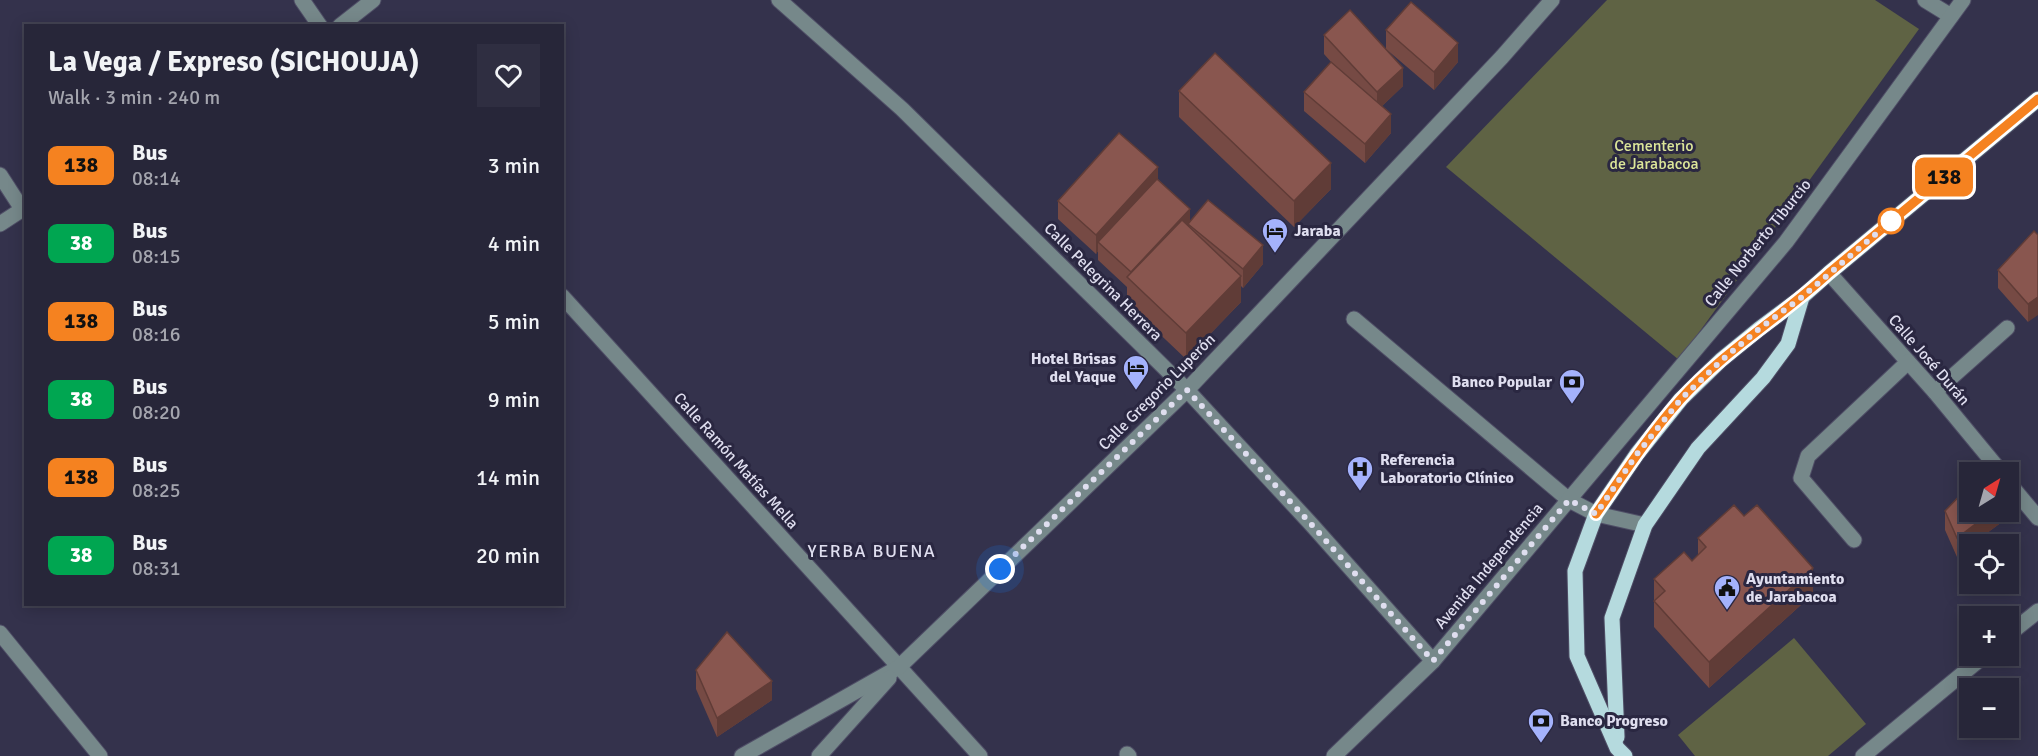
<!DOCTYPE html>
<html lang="en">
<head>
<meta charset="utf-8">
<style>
  body { margin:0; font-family:Signika,sans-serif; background:#2f2e41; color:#f1f3f6; height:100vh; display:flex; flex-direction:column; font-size:22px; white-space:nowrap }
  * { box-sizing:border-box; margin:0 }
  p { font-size:20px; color:#a4a5ae }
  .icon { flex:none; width:33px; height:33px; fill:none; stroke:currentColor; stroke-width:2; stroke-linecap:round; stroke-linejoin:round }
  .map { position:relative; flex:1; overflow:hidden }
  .details { position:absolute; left:24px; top:24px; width:540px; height:582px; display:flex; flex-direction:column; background:#272639; border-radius:0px; box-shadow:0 3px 15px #0003,0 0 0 2px #434353 }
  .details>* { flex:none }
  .badge { padding:0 12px; border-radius:9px; font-size:21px; line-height:39px }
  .needle { width:39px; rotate:37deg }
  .buttons { position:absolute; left:1959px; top:462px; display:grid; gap:12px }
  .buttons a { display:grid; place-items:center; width:60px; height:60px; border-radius:0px; background:#272639; box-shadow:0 3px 15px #0003,0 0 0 2px #434353; font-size:30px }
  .you { position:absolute; width:30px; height:30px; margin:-15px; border:4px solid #fff; border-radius:50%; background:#1a73e8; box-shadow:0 0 0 9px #1a73e833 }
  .map>.badge { position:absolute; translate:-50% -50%; box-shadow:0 0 0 3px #fff }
  .round { display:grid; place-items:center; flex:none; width:63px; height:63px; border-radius:0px; background:#2f2e41 }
  .head { display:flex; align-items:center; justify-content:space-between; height:102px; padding:0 24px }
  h1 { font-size:28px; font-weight:700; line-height:45px }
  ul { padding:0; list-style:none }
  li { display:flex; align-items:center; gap:18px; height:78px; padding:0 24px }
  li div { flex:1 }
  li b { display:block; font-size:22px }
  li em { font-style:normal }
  li .badge { min-width:66px; font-weight:700; text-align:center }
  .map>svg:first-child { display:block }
  .green { fill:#5f6344 }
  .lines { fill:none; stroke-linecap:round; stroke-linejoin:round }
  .minor-casing { stroke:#4f4e66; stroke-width:17 }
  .major-casing { stroke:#4f4e66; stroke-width:17 }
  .minor { stroke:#76888a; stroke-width:15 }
  .major { stroke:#b5dade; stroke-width:15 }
  .wall { fill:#764a44 }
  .shaded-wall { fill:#603c37 }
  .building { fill:#89564f; stroke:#603c37; stroke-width:1.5 }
  .line-casing { stroke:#fff; stroke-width:14 }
  .line { stroke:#f58220; stroke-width:9 }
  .walk { stroke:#dfdeef; stroke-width:6; stroke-dasharray:0 10.8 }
  .stop-dot { fill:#fff; stroke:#f58220; stroke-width:3 }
  .labels { text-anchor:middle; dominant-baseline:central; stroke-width:6; stroke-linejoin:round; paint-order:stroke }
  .park-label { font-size:16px; fill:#dce699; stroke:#2a2741 }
  .poi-label { font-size:16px; font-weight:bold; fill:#dfdeef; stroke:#2a2741; text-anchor:start }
  .street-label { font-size:16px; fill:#dfdeef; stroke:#2a2741 }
  .neighbourhood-label { font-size:18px; letter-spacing:1.5px; fill:#dfdeef; stroke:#2a2741 }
</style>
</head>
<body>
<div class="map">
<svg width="2038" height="756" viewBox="0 0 2038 756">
  <rect width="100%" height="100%" fill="#34324c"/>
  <g class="green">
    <path d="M1607,0H1875L1919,29L1679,360L1446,167Z"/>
    <path d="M1794,638L1866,724L1828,756H1695L1678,735Z"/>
  </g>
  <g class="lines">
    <g class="minor-casing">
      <g id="minor">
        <path d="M302,0L320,26"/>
        <path d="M779,0L902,109L1187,390L1311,524L1433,661"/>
        <path d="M1925,0L1951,16"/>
        <path d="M340,26L373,0"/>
        <path d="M0,175L22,209"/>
        <path d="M0,224L26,207"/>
        <path d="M1829,273L1935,392L2001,472"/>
        <path d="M562,296L980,756"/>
        <path d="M1354,319L1569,500L1596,514L1645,525"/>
        <path d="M1935,392L2007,328"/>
        <path d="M2008,482L2038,518"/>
        <path d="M1854,540L1801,478L1808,456L1908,362"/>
        <path d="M0,633L100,756"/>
        <path d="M2008,635L2038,611"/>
        <path d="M1127,754L1129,756"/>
        <path d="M742,756L899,667L1187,390L1502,57L1552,0"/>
        <path d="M819,756L889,678"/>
        <path d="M1334,756L1433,661L1786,242L1963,0"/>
        <path d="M1863,756L1984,656"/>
      </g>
    </g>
    <g class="major-casing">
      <g id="major">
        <path d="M1617,737L1612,618L1645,525L1698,448L1763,378L1788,344L1802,297"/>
        <path d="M1625,756L1617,748L1577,656L1575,571L1596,514L1637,454L1681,399L1721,360L1759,329L1802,297L1829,273L2038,99"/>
      </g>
    </g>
    <use href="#minor" class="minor"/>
    <use href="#major" class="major"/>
  </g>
  <g class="wall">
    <path d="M1386,30L1458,62L1434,90L1386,49L1403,86L1382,106L1391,133L1365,163L1304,111V92L1332,63L1324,54V35L1386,49Z"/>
    <path d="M1179,91L1331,189L1294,227L1179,117Z"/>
    <path d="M1158,179L1190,222L1263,264L1243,288L1241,286V302L1186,359L1127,303V287L1098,260V251L1096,254L1058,219V201Z"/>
    <path d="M2034,231L2028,322L1998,288V270Z"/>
    <path d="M1960,471L2006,512V519L1972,544H1970V547L1957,557L1945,530V511L1962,494L1960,490Z"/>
    <path d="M1698,538L1813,594L1709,688L1654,627V579L1692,561L1698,555Z"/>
    <path d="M696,670L772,700L717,737L696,689Z"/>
  </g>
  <g class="shaded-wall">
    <path d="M1458,43V62L1434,90V72Z"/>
    <path d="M1403,68V86L1377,111V92Z"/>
    <path d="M1391,114V133L1365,163V144Z"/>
    <path d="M1331,163V189L1294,227V201Z"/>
    <path d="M1158,167V186L1098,242V251L1096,254V235Z"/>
    <path d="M1190,209V226L1131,272Z"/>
    <path d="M1263,245V264L1243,288V269Z"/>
    <path d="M1241,276V302L1186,359V333Z"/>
    <path d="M2038,297V315L2028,322V304Z"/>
    <path d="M1991,512H2006V519L1972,544H1970V547L1957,557V538Z"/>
    <path d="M1813,568V594L1709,688V662Z"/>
    <path d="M772,681V700L717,737V718Z"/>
  </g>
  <g class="building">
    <path d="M1411,2L1458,43L1434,72L1386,30Z"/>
    <path d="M1350,10L1403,68L1377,92L1324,35Z"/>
    <path d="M1215,53L1331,163L1294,201L1179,91Z"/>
    <path d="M1331,62L1391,114L1365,144L1304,92Z"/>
    <path d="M1119,133L1158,167L1096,235L1058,201Z"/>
    <path d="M1157,179L1190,209L1131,272L1098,242Z"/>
    <path d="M1208,200L1263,245L1243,269L1188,224Z"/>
    <path d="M1182,220L1241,276L1186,333L1127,277Z"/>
    <path d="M2034,231L2038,235V297L2028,304L1998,270Z"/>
    <path d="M1979,463L1985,472H1970V512H1991L1957,538L1945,511L1968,487L1960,471Z"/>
    <path d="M1734,505L1744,516L1757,505L1813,568L1709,662L1654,601L1665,591L1654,579L1684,552L1692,561L1706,547L1698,538Z"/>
    <path d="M727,632L772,681L717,718L696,670Z"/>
  </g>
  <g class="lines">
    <g class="line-casing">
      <path id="line" d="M1596,514C1623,475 1649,435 1680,400C1724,351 1781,317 1829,273L2038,99"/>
    </g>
    <use href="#line" class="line"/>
    <path class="walk" d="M1000,569L1187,390L1311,524L1433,661L1569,500L1596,514L1637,454L1681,399L1722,360L1759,329L1802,297L1898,215L1891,221"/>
  </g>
  <defs>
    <g id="hotel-pin" transform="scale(1.35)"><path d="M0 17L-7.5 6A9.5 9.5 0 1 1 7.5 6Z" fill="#a4b2fc" stroke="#2a2741"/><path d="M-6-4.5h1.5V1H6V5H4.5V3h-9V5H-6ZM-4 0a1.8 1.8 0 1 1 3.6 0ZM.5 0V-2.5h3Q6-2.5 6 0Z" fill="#111"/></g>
    <g id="bank-pin" transform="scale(1.35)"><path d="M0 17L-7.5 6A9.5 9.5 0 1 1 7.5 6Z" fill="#a4b2fc" stroke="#2a2741"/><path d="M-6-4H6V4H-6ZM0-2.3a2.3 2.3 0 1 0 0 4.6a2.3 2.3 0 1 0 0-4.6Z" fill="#111"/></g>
    <g id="hospital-pin" transform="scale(1.35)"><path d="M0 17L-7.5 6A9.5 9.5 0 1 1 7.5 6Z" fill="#a4b2fc" stroke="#2a2741"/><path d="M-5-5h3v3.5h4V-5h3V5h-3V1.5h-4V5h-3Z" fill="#111"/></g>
    <g id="civic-pin" transform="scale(1.35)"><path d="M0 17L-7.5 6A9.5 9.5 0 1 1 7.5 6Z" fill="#a4b2fc" stroke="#2a2741"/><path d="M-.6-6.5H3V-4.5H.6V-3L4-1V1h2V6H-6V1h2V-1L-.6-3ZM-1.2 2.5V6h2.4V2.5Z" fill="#111"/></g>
  </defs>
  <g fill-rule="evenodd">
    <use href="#hotel-pin" x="1275" y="231"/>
    <use href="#hotel-pin" x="1136" y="368"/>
    <use href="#bank-pin" x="1572" y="382"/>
    <use href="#hospital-pin" x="1360" y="469"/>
    <use href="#civic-pin" x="1727" y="588"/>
    <use href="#bank-pin" x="1541" y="721"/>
  </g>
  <circle class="stop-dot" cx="1891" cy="221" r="12"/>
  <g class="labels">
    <g class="park-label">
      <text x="1654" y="146">Cementerio<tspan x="1654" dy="18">de Jarabacoa</tspan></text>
    </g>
    <g class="poi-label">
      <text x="1294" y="231">Jaraba</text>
      <text x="1116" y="359" text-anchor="end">Hotel Brisas<tspan x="1116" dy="18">del Yaque</tspan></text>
      <text x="1552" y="382" text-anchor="end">Banco Popular</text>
      <text x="1380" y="460">Referencia<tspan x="1380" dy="18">Laboratorio Clínico</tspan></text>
      <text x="1746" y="579">Ayuntamiento<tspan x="1746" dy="18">de Jarabacoa</tspan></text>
      <text x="1560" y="721">Banco Progreso</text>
    </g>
    <g class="street-label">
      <text transform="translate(1758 243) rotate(-51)">Calle Norberto Tiburcio</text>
      <text transform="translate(1103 282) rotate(45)">Calle Pelegrina Herrera</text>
      <text transform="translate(1929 360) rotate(49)">Calle José Durán</text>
      <text transform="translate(1157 392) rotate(-45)">Calle Gregorio Luperón</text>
      <text transform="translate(736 461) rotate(48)">Calle Ramón Matías Mella</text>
      <text transform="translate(1489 566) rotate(-50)">Avenida Independencia</text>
    </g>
    <g class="neighbourhood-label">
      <text x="872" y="551">YERBA BUENA</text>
    </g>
  </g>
</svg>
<div class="buttons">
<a><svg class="needle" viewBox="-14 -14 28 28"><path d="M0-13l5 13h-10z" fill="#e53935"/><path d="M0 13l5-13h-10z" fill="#a4a5ae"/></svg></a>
<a><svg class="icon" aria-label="locate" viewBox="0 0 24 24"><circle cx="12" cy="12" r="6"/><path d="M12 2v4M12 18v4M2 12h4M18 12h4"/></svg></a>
<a>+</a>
<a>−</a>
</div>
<div class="you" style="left:1000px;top:569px"></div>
<b class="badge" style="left:1944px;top:177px;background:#f58220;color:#111">138</b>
<section class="details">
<div class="head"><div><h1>La Vega / Expreso (SICHOUJA)</h1><p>Walk · 3 min · 240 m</p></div><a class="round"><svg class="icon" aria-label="heart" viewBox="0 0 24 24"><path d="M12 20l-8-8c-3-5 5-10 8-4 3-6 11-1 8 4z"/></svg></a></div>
<ul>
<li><span class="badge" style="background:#f58220;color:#111">138</span><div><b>Bus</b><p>08:14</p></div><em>3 min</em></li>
<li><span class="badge" style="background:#00a651;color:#fff">38</span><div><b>Bus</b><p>08:15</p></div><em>4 min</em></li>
<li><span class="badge" style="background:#f58220;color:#111">138</span><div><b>Bus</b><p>08:16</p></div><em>5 min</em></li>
<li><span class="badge" style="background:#00a651;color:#fff">38</span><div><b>Bus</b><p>08:20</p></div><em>9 min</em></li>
<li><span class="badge" style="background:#f58220;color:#111">138</span><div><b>Bus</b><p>08:25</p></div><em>14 min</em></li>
<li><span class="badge" style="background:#00a651;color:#fff">38</span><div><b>Bus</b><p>08:31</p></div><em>20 min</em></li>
</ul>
</section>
</div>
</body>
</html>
